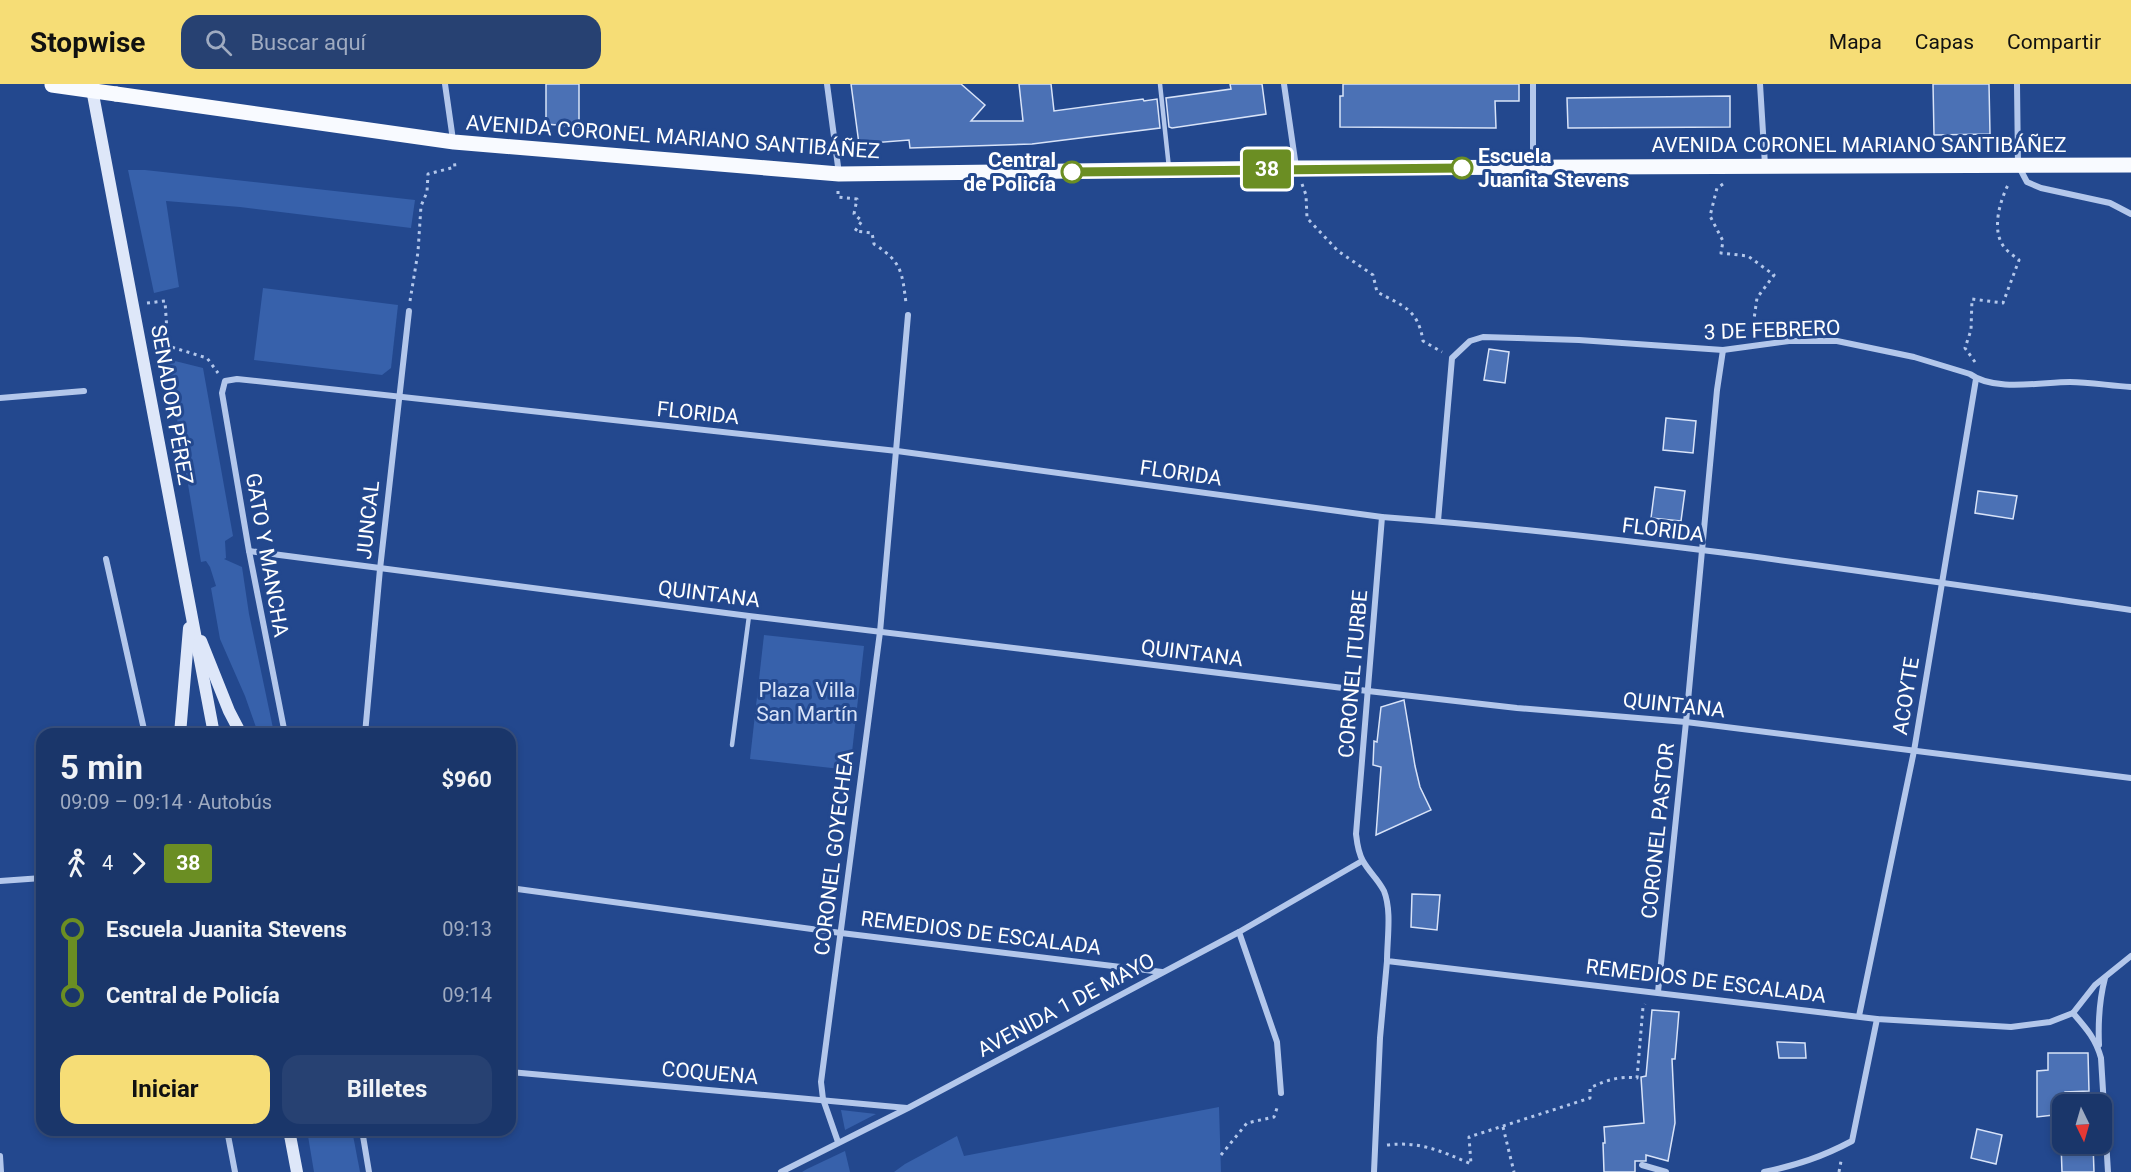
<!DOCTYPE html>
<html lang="es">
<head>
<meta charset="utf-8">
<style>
  body { margin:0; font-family:Roboto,sans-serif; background:#274172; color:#f1f3f6; height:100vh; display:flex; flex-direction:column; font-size:22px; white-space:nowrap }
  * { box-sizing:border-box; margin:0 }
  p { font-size:20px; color:#9fabc1 }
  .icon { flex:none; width:33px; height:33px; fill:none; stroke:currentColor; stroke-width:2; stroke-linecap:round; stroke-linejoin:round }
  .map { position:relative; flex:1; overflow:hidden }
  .drawer { position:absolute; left:36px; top:644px; width:480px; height:408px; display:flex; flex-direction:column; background:#1a366a; border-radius:18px; box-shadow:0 3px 9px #0003,0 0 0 2px #38507e }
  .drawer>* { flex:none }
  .badge { padding:0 12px; border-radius:4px; font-size:21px; line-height:39px }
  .needle { width:39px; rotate:175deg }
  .fabs { position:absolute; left:2052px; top:1010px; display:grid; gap:12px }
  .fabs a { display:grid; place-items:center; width:60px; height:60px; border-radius:12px; background:#1a366a; box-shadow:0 3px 9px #0003,0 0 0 2px #38507e; font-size:30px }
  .map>.badge { position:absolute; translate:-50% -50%; box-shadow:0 0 0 3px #fff }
  .legs { display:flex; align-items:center; gap:9px; height:66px; padding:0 24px; font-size:20px }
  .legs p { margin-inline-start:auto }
  .overview { display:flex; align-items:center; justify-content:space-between; height:102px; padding:0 24px }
  h1 { font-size:33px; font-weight:700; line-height:45px }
  .button { display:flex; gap:12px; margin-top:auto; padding:12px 24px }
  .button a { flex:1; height:69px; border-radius:18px; background:#f6dd76; color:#111; font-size:24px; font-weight:700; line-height:69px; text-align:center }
  .button a+a { background:#274172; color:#f1f3f6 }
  ul { padding:0 24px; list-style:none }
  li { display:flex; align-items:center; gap:21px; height:66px; font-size:22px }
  li i { display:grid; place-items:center; width:9px; height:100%; margin:0 8px; background:currentColor }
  li i::after { content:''; width:15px; height:15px; margin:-8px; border:4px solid; border-radius:50%; background:#1a366a }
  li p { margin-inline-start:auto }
  li:first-child i { background:linear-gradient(#0000 50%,currentColor 0) }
  li:last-child i { background:linear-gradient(currentColor 50%,#0000 0) }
  header { display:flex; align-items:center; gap:36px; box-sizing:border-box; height:84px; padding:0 30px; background:#f6dd76; color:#111 }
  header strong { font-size:28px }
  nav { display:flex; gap:33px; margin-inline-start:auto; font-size:21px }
  .search { width:420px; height:54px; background:#274172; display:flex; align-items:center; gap:15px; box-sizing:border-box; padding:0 21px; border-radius:18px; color:#9fabc1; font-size:22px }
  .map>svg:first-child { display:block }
  .green { fill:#3761ab }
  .building { fill:#4b71b5; stroke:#d8e3f8; stroke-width:1.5 }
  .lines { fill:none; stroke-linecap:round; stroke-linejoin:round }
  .path { stroke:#b3c7eb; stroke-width:3; stroke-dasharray:3 4.5; stroke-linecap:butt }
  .service { stroke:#b3c7eb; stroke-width:4.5 }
  .minor { stroke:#b3c7eb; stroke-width:6 }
  .secondary { stroke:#dee7f9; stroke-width:12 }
  .primary { stroke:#f8faff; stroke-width:15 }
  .primary-bridge { stroke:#f8faff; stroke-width:15 }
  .line-1-casing { stroke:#fff; stroke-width:14 }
  .line-1 { stroke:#6b8e23; stroke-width:9 }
  .stop-1-dot { fill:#fff; stroke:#6b8e23; stroke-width:3 }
  .labels { text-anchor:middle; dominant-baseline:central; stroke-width:6; stroke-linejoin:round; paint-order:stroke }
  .street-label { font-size:21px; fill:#fff; stroke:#23488e }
  .stop-label { font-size:21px; font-weight:bold; fill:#fff; stroke:#23488e; text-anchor:start }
  .park-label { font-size:21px; fill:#d8e3f8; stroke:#23488e }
</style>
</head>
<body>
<header>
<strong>Stopwise</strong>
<div class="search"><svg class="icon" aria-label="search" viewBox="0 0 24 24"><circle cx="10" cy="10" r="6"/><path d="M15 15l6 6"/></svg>Buscar aquí</div>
<nav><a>Mapa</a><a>Capas</a><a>Compartir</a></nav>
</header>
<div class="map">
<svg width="2131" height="1088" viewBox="0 0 2131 1088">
  <rect width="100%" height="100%" fill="#23488e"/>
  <g class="green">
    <path d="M128,86H145L415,116L411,144L240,123L166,117L179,203L154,209Z"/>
    <path d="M263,204L398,221L391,284L382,291L254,276Z"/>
    <path d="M167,275L203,284L233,452L225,457L226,474L224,475L242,483L249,530L274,649H258L245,612L220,555L211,504L216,502L210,483L206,477L201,478Z"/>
    <path d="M764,551L864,562L850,686L750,675Z"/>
    <path d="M1219,1023L1221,1088H894L905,1080L957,1052L964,1072Z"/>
    <path d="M841,1026L876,1030L845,1046Z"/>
    <path d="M307,1046H352L360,1088H314Z"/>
    <path d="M845,1067L850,1088H802L807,1085Z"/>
  </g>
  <g class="building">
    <path d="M546,0H579V43L546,40Z"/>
    <path d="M851,0H961L985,21L971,37H1023L1019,0H1051L1054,27L1143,15L1144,17L1157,15L1160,44L1032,60L910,64L909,56L859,60Z"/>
    <path d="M1230,0H1262L1266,30L1172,44L1169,43L1166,14L1231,5Z"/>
    <path d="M1343,0H1519V17H1495L1496,44L1340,43V12H1343Z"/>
    <path d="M1933,0H1989L1990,50L1934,51Z"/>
    <path d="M1730,12V43L1568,44L1567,14Z"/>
    <path d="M1489,265L1509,268L1505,299L1484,296Z"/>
    <path d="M1666,334L1696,337L1693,369L1663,366Z"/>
    <path d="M1655,403L1685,407L1681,437L1651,434Z"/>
    <path d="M1978,407L2017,412L2013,435L1975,429Z"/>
    <path d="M1404,616L1415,682L1420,703L1431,726L1376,751L1381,683L1373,681L1374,657L1377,658L1381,623Z"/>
    <path d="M1412,810L1440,811L1437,846L1411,843Z"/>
    <path d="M1652,926L1679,928L1675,975H1672L1675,1039L1668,1077L1646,1071V1077H1635V1088H1604L1603,1059H1605L1604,1043L1644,1039L1641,993L1646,992Z"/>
    <path d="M1777,958L1805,959L1806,974H1779Z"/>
    <path d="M2048,969H2088L2089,1007L2065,1008L2062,1030L2037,1033V987L2048,986Z"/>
    <path d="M1977,1045L2002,1051L1996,1080L1971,1074Z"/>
    <path d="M2061,1059H2093L2094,1088H2062Z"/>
  </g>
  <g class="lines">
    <g class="path">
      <path d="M1302,100L1306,111L1307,134L1338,167L1373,191L1377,208C1403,222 1418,225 1423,257L1442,268"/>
      <path d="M1723,100L1717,104L1710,132L1723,157L1721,169L1748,172L1774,191L1757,214L1752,249"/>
      <path d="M838,107V113L857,115L854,130L862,137L855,147L872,149L874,160C902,178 902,188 906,219"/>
      <path d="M410,217L418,168L421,122L427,108L428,90L455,83L454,75"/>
      <path d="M147,219L165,217L168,262L207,274L218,289"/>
      <path d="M1975,278L1965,264L1971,246L1972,215L2003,219L2019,176C2014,172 2008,168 2004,163C1991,146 2000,116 2009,99"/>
      <path d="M1503,1043L1514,1088"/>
      <path d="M1387,1061C1420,1057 1441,1067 1471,1080L1469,1053L1590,1014V1004C1606,996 1619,992 1637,994L1643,923L1645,920"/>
      <path d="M1221,1071L1247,1039L1274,1033L1278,1021"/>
      <path d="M1839,1088L1841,1077"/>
    </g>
    <g class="service">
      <path d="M1160,0L1169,84"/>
      <path d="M732,661L749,532"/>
    </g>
    <g class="minor">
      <path d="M445,0L453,56"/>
      <path d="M827,0L839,90"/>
      <path d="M1284,0L1296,83"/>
      <path d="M1533,0V84"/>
      <path d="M1760,0L1765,81"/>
      <path d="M2017,0L2018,81L2027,98L2041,104L2110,119L2131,130"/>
      <path d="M0,314L84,307"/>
      <path d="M1382,433L1356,750C1357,759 1358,769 1363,777C1369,788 1378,795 1384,807C1392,827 1387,855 1387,877L1877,935L2011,943L2050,938L2073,929L2095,901L2131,872"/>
      <path d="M1438,437L1452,274L1470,257L1483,253L1579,256L1723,266L1789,257H1837L1914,273L1970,290C1994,308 2042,298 2070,298C2090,298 2111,302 2131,303"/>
      <path d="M249,467L749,532L1368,607L1517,624L1686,638L2131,694"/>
      <path d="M106,475L145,650"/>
      <path d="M285,650L249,467L222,309L225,297L237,295L897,367L1382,433C1633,452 1882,490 2131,526"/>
      <path d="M365,650L380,485L409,227"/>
      <path d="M0,797L42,794"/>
      <path d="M510,804L841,849L1162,888"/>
      <path d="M1239,848L1277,958L1281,1009"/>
      <path d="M1658,908L1686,638L1717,306L1723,266"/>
      <path d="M2073,929C2086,944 2096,955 2101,974L2108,1088"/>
      <path d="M1859,932L1914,667L1976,295"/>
      <path d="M2099,961C2098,938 2099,917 2105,894"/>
      <path d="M510,988L907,1024"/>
      <path d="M227,1046L235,1088"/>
      <path d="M362,1046L369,1088"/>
      <path d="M838,1058L823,1015L821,998L880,548L908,231"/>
      <path d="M0,1072L1,1088"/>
      <path d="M1642,1081L1666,1088"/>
      <path d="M781,1088L908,1024L1239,848L1362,777"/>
      <path d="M1374,1088L1380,954L1387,877"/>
      <path d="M1764,1088C1797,1081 1822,1073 1852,1057L1877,935"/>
    </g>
    <g class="secondary">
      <path d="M91,0L214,650"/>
      <path d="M201,557L229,627L241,650"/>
      <path d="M180,650L189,544"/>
      <path d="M289,1046L297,1088"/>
    </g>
    <path class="primary" d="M116,10L454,58L839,90L1296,84L2131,81"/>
    <path class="primary-bridge" d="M52,1L116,10"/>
  </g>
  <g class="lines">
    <g class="line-1-casing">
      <path id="line-1" d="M1072,88L1462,84"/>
    </g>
    <use href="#line-1" class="line-1"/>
  </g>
  <g class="stop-1-dot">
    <circle cx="1462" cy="84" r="10"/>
    <circle cx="1072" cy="88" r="10"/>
  </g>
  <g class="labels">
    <g class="street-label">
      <text transform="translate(673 53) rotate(4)">AVENIDA CORONEL MARIANO SANTIBÁÑEZ</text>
      <text x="1859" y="61">AVENIDA CORONEL MARIANO SANTIBÁÑEZ</text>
      <text transform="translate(1772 246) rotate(-2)">3 DE FEBRERO</text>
      <text transform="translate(172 321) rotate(80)">SENADOR PÉREZ</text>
      <text transform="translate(698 329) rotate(6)">FLORIDA</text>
      <text transform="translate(1181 389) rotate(8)">FLORIDA</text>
      <text transform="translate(368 436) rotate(-84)">JUNCAL</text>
      <text transform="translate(1663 446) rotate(7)">FLORIDA</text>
      <text transform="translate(267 471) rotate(80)">GATO Y MANCHA</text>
      <text transform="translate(709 510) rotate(7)">QUINTANA</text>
      <text transform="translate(1192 569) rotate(7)">QUINTANA</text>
      <text transform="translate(1353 590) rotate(-85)">CORONEL ITURBE</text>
      <text transform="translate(1906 612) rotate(-81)">ACOYTE</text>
      <text transform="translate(1674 621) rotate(6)">QUINTANA</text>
      <text transform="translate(1658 747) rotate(-84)">CORONEL PASTOR</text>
      <text transform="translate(834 769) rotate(-83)">CORONEL GOYECHEA</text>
      <text transform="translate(981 849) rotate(7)">REMEDIOS DE ESCALADA</text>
      <text transform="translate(1706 897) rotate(7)">REMEDIOS DE ESCALADA</text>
      <text transform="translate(1066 921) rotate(-28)">AVENIDA 1 DE MAYO</text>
      <text transform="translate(710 989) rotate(5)">COQUENA</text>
    </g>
    <g class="stop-label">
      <text x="1478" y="72">Escuela<tspan x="1478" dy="24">Juanita Stevens</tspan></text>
      <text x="1056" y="76" text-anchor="end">Central<tspan x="1056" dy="24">de Policía</tspan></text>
    </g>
    <g class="park-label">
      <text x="807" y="606">Plaza Villa<tspan x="807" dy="24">San Martín</tspan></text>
    </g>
  </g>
</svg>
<div class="fabs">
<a><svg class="needle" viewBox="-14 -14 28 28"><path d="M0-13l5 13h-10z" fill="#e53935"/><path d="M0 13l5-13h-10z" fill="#9fabc1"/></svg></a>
</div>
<b class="badge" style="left:1267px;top:85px;background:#6b8e23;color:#fff">38</b>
<section class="drawer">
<div class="overview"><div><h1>5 min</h1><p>09:09 – 09:14 · Autobús</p></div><b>$960</b></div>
<div class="legs"><svg class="icon" aria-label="walk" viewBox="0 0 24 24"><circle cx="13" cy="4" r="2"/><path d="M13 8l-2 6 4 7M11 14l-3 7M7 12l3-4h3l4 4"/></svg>4<svg class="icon" aria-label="forward" viewBox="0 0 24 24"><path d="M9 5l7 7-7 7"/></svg><b class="badge" style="background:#6b8e23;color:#fff">38</b></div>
<ul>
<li><i style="color:#6b8e23"></i><b>Escuela Juanita Stevens</b><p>09:13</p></li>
<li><i style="color:#6b8e23"></i><b>Central de Policía</b><p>09:14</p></li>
</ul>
<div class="button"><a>Iniciar</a><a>Billetes</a></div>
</section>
</div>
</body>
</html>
